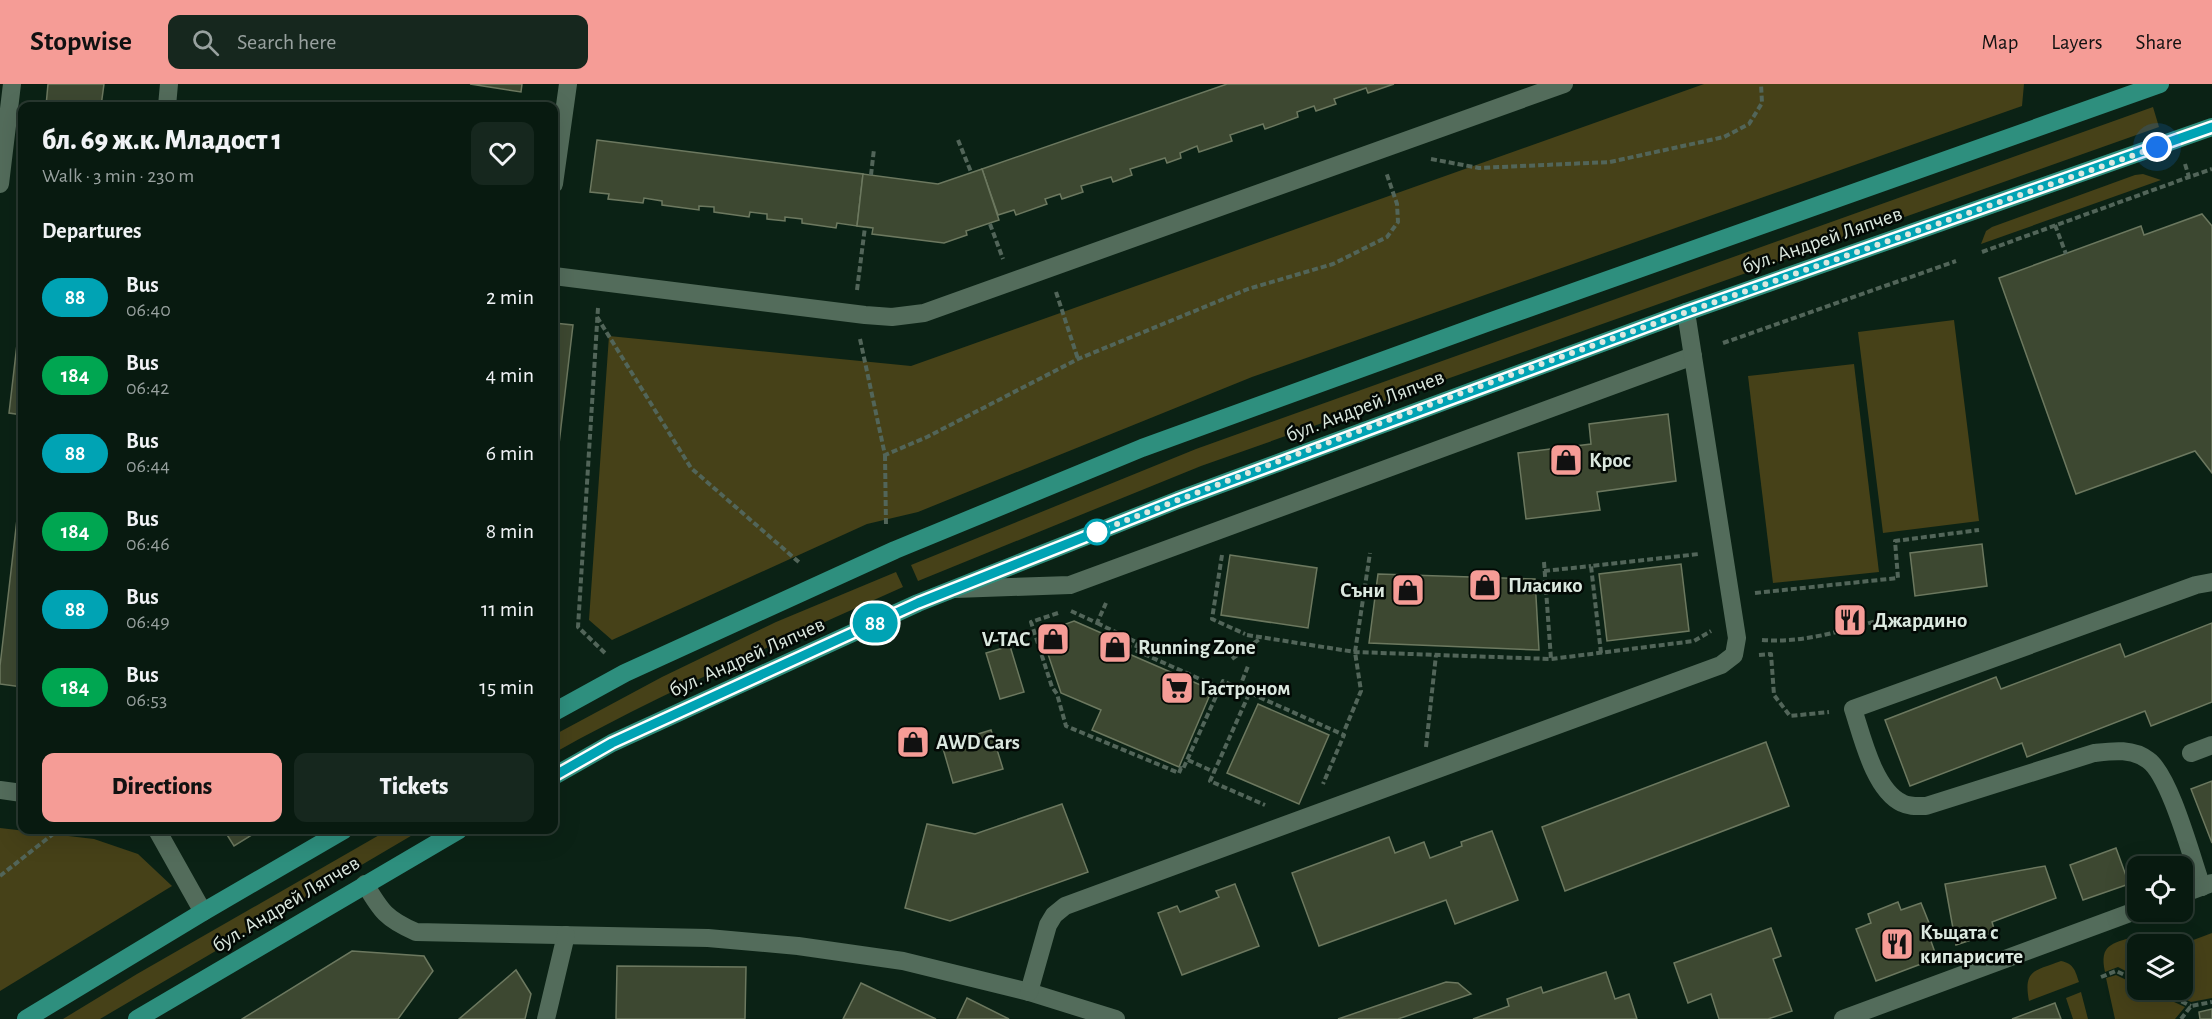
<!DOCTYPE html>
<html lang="en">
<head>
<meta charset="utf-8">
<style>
  body { margin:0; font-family:"Alegreya Sans",sans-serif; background:#16271e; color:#f1f3f6; height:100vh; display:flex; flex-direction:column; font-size:22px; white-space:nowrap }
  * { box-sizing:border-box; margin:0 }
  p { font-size:20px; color:#98a19f }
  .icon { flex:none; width:33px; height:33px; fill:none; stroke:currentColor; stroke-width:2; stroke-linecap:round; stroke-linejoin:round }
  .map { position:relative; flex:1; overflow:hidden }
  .side { position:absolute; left:18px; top:18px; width:540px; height:732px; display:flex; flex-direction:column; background:#081a10; border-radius:12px; box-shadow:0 6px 24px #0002,0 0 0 2px #293830 }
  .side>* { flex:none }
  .badge { padding:0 12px; border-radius:20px; font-size:21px; line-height:39px }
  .fabs { position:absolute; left:2127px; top:772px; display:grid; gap:12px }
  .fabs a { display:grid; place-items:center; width:66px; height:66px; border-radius:12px; background:#081a10; box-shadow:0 6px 24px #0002,0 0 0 2px #293830; font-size:30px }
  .you { position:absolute; width:30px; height:30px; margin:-15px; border:4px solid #fff; border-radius:50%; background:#1a73e8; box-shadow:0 0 0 9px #1a73e833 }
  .map>.badge { position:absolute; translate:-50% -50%; box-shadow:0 0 0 3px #fff }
  h2 { padding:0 24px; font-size:22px; line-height:54px }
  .round { display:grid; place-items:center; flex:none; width:63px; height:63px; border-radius:12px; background:#16271e }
  .headline { display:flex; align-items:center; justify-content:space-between; height:102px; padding:0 24px }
  h1 { font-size:28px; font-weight:800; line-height:45px }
  .cta { display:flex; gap:12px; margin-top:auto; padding:12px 24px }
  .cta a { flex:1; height:69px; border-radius:12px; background:#f59c96; color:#111; font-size:24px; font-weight:800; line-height:69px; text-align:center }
  .cta a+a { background:#16271e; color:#f1f3f6 }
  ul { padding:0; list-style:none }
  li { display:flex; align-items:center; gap:18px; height:78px; padding:0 24px }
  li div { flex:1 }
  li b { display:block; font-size:22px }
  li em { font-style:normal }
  li .badge { min-width:66px; font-weight:700; text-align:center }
  header { display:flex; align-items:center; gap:36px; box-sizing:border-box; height:84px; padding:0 30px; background:#f59c96; color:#111 }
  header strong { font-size:28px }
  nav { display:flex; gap:33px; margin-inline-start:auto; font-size:21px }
  .search { width:420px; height:54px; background:#16271e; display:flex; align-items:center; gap:15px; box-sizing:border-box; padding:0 21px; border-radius:12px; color:#98a19f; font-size:22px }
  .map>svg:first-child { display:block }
  .green { fill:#464118 }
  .building { fill:#3d4831; stroke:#6c785f; stroke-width:1.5 }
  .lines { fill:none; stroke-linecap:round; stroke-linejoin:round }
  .path { stroke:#526559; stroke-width:4; stroke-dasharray:6 3; stroke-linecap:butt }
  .minor { stroke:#536c5b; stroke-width:18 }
  .major { stroke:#2e8f7e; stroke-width:18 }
  .line-casing { stroke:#fff; stroke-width:14 }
  .line { stroke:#00a3b4; stroke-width:9 }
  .walk { stroke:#dbe8df; stroke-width:6; stroke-dasharray:0 10.8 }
  .stop-dot { fill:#fff; stroke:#00a3b4; stroke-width:3 }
  .labels { text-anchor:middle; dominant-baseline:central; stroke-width:5; stroke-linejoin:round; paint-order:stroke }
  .street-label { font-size:21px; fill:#dbe8df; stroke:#030905 }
  .poi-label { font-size:21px; font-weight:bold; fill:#dbe8df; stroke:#030905; text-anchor:start }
</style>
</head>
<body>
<header>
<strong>Stopwise</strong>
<div class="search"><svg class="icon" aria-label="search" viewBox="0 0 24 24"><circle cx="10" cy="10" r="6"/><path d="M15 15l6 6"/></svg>Search here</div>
<nav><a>Map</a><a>Layers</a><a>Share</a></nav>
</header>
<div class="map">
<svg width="2212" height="935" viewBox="0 0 2212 935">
  <rect width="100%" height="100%" fill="#0b2215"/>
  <g class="green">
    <path d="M1704,0H2024L2022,22L1252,293L918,428L867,440L612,556L589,536L609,252L911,282Z"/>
    <path d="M2153,23L2159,43L1201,382L918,497L911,481L1196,365Z"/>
    <path d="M2143,90L2161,96L1981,160L1986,147L1992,143L2135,91Z"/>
    <path d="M1954,236L1979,437L1883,449L1858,248Z"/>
    <path d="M1854,280L1879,488L1773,499L1748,292Z"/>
    <path d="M896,488L903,503C785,556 666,606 554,669V651L662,593L776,538Z"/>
    <path d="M0,744L94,755L138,770L172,802L0,907Z"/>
    <path d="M388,746H421L100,935H63L137,890Z"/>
    <path d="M2212,849V914L2191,918L2165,906H2182V861H2180Z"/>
    <path d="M2135,852L2144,853L2153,861H2138L2137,893L2118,883L2105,888C2099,860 2112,860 2135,852Z"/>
    <path d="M2061,877C2074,880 2075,886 2079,898L2029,917C2023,885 2035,887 2061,877Z"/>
    <path d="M2116,891L2137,901L2138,906H2148L2185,923L2175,935H2115L2106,894Z"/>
    <path d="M2081,908L2088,935H2073L2066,914Z"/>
  </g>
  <g class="building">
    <path d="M48,0H104L101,22H46Z"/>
    <path d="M470,0H522L521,8Z"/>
    <path d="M1227,0H1394L1368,9L1366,4L1334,15L1336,20L1316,27L1314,22L1297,28L1298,33L1265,45L1263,40L1230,51L1232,57L1199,68L1197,62L1180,69L1181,74L1167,79L1165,74L1130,85L1132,91L1113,98L1111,93L1081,102L1083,108L1062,115L1060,110L1045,115L1047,120L1016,131L1014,126L998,131L982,85Z"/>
    <path d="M597,56L863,90L857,142L837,139L836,144L802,139V135L785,133V137L767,135V130L750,128L749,133L714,128V123L699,122V126L662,121V117L644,114L643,119L608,115L609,110L590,108Z"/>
    <path d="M982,85L999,136L966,147L967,151L944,159L872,150L873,144L857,142L863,90L938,100Z"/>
    <path d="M2202,130L2212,142V389L2195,367L2076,410L1999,194L2141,142L2144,151Z"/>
    <path d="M22,217V331L9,329Z"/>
    <path d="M554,239L573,241L559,360L554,359Z"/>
    <path d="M1668,330L1676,397L1597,408L1600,426L1526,435L1518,369L1591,360L1589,340Z"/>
    <path d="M22,392V603L0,600V582Z"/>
    <path d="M1982,460L1987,502L1915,512L1910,469Z"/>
    <path d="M1230,471L1317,484L1308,544L1221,531Z"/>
    <path d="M1681,480L1689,547L1607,557L1599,490Z"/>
    <path d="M1378,490L1535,495L1539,566L1369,559Z"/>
    <path d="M1074,537L1131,562L1129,570L1212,606L1179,683L1092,646L1101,626L1061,609L1041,549Z"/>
    <path d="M2212,539V618L2151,642L2145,627L2027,673L2022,659L1910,702L1885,636L1996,593L2001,605L2120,560L2125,573Z"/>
    <path d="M1010,562L1024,608L1000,615L986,569Z"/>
    <path d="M1258,620L1329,651L1299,720L1227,689Z"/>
    <path d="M991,646L1003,685L953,699L942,661Z"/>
    <path d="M1766,658L1789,722L1565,807L1542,743Z"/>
    <path d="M2212,697V759L2191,705Z"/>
    <path d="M1062,720L1088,788L950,837L905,824L927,740L975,750Z"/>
    <path d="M224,746H260L234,762Z"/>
    <path d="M1492,747L1518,816L1455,840L1446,816L1319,862L1292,789L1389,753L1395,769L1424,758L1430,774L1462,762L1461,758Z"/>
    <path d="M2116,764L2129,800L2083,816L2070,781Z"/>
    <path d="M2045,782L2056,814L1992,838L1995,848L1956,861L1945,800Z"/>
    <path d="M1235,800L1259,862L1182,891L1158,829L1177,822L1180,828L1219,813L1216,807Z"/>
    <path d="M1898,818L1901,826L1921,819L1931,844L1927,846L1937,874L1876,897L1856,845L1871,839L1868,830Z"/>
    <path d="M1771,844L1781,872L1773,875L1792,927L1768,935H1719L1711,910L1688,919L1674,879Z"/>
    <path d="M352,867L424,872L433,887L398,935H242Z"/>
    <path d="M617,882L746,883L745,935H616Z"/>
    <path d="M516,886L531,910L525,935H459Z"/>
    <path d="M1606,888L1615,915L1629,910L1637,935H1473L1509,922L1507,915L1541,903L1543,909Z"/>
    <path d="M1446,898L1458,899L1471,910L1398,935H1338Z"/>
    <path d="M861,899L936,935H843Z"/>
    <path d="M967,914L1009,935H957Z"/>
    <path d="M2055,919L2061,935H2012Z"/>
    <path d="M2212,925V935H2200L2199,928Z"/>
  </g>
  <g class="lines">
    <g class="path">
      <path d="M958,56L971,88"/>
      <path d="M1431,75L1479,84L1610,78L1724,53L1749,40L1762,19L1761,0"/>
      <path d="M2185,80L2189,93L2212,85"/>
      <path d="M871,91L874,65"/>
      <path d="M990,140L1003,175"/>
      <path d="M2055,141L2066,170"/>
      <path d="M1982,168L2189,93"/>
      <path d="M857,206L865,143"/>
      <path d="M1056,208L1078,275"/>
      <path d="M598,224L578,543L606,570"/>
      <path d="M597,233L691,384L801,480"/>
      <path d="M860,255L885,371L927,353L1078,275L1248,205L1333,180L1387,153L1398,138L1397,120L1386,88"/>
      <path d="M1723,259L1956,177"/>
      <path d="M885,371L886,442"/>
      <path d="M1222,471L1212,535L1245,550"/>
      <path d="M1544,478L1551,575"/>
      <path d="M1544,487L1591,482"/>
      <path d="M1755,509L1898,494L1895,457L1979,446"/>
      <path d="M1071,527L1097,539L1106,519"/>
      <path d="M1058,529L1031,538L1052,603L1057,610L1066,642L1179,689L1181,684L1183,685L1223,597L1344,651L1323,700"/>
      <path d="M1097,539L1138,559L1135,566L1220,604"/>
      <path d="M1247,551L1355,568L1551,575L1694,557L1711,547"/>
      <path d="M1762,556C1801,559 1839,548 1876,537"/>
      <path d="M1601,569L1591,482L1699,470"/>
      <path d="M1759,571L1771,570L1774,611L1790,632L1829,628"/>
      <path d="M1232,575L1261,554"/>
      <path d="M1239,605L1248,582"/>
      <path d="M1249,610L1210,697L1265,721"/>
      <path d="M1345,645L1361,607L1355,568L1370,469"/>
      <path d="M1426,663L1436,571"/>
      <path d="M1188,676L1214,688"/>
      <path d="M0,792L58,746"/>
      <path d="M2101,893L2116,887L2138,897"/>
      <path d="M2157,906L2191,922"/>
      <path d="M2181,935L2191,922L2212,918"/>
    </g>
    <g class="minor">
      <path d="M167,22L169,0"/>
      <path d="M0,100L12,0"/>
      <path d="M554,100L568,0"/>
      <path d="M554,192L865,231L892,233L924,229L1564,0"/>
      <path d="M955,505L1070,501L1693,272"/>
      <path d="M2191,669L2212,661"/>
      <path d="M0,706L22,709"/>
      <path d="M157,746L203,828"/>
      <path d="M365,800C381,827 386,835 416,848L708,854L798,862L903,877L1029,908L1116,935"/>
      <path d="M2202,803C2192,775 2170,691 2148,676C2132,664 2112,667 2094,669L1926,722C1917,722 1910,723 1902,719C1874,706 1862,652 1853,625L2196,501L2212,498"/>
      <path d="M2182,810L2212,799"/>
      <path d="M1029,908L1048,841L1054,831L1065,822L1721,581L1734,571L1737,554L1686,228"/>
      <path d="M546,935L566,851"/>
      <path d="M1843,935L2138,826"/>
    </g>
    <g class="major">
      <path d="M554,628L625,589L895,466L1142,364L1489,238L2160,0"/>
      <path d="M554,692L612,659L918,519L1178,416L1686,228L2212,43"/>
      <path d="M26,935L203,828L344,746"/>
      <path d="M137,935L459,746"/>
    </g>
  </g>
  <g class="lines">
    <g class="line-casing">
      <path id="line" d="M554,692L612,659L918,519L1178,416L1686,228L2212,43"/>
    </g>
    <use href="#line" class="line"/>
    <path class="walk" d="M1097,448L1092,450C1443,310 1801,188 2157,63"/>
  </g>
  <defs>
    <g id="shop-square" transform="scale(1.725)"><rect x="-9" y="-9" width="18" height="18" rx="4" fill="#f59c96" stroke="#030905"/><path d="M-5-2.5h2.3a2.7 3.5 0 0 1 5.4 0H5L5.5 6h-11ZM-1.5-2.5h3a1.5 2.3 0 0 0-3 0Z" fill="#111"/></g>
    <g id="restaurant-square" transform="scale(1.725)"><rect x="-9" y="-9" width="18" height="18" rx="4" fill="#f59c96" stroke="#030905"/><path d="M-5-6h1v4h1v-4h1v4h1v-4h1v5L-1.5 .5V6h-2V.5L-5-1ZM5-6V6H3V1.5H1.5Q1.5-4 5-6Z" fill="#111"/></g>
    <g id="supermarket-square" transform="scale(1.725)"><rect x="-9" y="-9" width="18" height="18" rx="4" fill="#f59c96" stroke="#030905"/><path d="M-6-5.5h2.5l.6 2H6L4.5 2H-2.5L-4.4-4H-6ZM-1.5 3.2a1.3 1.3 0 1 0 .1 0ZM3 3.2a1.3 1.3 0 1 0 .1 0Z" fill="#111"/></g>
  </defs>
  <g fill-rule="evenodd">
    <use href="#shop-square" x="1566" y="376"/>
    <use href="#shop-square" x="1485" y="501"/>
    <use href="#shop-square" x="1408" y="506"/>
    <use href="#restaurant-square" x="1850" y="536"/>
    <use href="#shop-square" x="1053" y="555"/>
    <use href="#shop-square" x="1115" y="563"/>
    <use href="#supermarket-square" x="1177" y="604"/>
    <use href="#shop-square" x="913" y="658"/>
    <use href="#restaurant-square" x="1897" y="860"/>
  </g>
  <circle class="stop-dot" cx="1097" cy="448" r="12"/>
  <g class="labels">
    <g class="street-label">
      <text transform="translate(1822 156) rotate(-19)">бул. Андрей Ляпчев</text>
      <text transform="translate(1365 322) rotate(-21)">бул. Андрей Ляпчев</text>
      <text transform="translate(747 573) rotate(-24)">бул. Андрей Ляпчев</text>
      <text transform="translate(286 820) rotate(-31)">бул. Андрей Ляпчев</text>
    </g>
    <g class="poi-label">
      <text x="1589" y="376">Крос</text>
      <text x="1508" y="501">Пласико</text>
      <text x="1385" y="506" text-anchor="end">Съни</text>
      <text x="1873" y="536">Джардино</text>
      <text x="1030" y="555" text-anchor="end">V-TAC</text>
      <text x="1138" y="563">Running Zone</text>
      <text x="1200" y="604">Гастроном</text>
      <text x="936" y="658">AWD Cars</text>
      <text x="1920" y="848">Къщата с<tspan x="1920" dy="24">кипарисите</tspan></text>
    </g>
  </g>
</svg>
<div class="fabs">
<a><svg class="icon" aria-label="locate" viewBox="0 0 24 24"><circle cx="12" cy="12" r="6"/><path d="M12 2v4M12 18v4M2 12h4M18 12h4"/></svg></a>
<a><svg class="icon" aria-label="layers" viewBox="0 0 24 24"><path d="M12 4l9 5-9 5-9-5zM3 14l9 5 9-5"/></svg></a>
</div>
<div class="you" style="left:2157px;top:63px"></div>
<b class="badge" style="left:875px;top:539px;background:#00a3b4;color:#fff">88</b>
<section class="side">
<div class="headline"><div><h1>бл. 69 ж.к. Младост 1</h1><p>Walk · 3 min · 230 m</p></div><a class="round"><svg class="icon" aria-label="heart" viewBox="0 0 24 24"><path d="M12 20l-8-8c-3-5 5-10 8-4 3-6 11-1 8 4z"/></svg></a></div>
<h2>Departures</h2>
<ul>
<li><span class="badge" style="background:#00a3b4;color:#fff">88</span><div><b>Bus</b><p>06:40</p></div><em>2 min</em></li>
<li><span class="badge" style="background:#00a651;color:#fff">184</span><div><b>Bus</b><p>06:42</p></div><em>4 min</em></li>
<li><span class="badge" style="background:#00a3b4;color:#fff">88</span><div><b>Bus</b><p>06:44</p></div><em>6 min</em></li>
<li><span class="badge" style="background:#00a651;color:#fff">184</span><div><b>Bus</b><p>06:46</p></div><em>8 min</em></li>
<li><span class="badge" style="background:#00a3b4;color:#fff">88</span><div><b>Bus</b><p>06:49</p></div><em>11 min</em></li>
<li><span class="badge" style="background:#00a651;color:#fff">184</span><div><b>Bus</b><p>06:53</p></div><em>15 min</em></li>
</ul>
<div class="cta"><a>Directions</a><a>Tickets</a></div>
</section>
</div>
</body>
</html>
